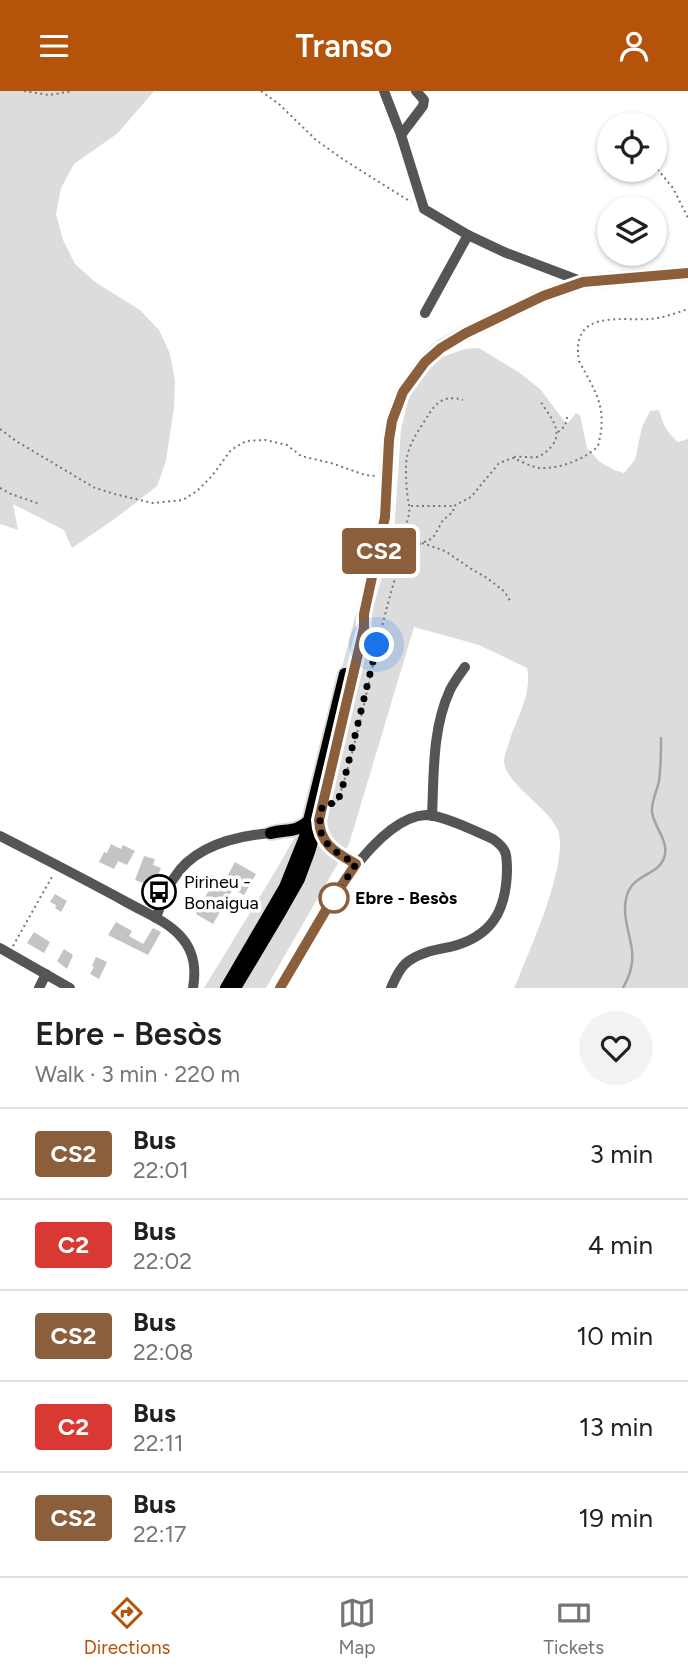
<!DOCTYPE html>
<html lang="en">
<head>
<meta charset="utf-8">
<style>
  body { margin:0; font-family:Figtree,sans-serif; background:#f2f2f2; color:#202124; height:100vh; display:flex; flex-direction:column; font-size:26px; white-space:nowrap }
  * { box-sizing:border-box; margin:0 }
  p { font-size:23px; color:#757577 }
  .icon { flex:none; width:38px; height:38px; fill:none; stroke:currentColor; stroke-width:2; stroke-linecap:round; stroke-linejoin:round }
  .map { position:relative; height:897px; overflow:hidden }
  .sheet { display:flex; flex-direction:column; background:#fff; flex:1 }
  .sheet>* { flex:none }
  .badge { padding:0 14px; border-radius:5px; font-size:24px; line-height:46px }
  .tools { position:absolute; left:597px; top:21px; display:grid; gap:14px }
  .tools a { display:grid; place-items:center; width:70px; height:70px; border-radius:50%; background:#fff; box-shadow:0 2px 5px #0004; font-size:35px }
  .you { position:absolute; width:35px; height:35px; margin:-18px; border:5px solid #fff; border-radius:50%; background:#1a73e8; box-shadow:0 0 0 10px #1a73e833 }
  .map>.badge { position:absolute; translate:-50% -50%; box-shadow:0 0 0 4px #fff }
  .round { display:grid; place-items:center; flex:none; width:74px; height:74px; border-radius:37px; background:#f2f2f2 }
  .headline { display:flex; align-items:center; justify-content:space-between; height:119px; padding:0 35px }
  h1 { font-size:33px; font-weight:600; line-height:52px }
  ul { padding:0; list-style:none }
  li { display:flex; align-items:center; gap:21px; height:91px; padding:0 35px; border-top:2px solid #e0e0e0 }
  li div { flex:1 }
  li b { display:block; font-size:26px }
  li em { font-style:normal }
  li .badge { min-width:77px; font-weight:700; text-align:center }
  header { display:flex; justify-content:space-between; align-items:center; height:91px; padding:0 35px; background:#b45309; color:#fff; font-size:32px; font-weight:600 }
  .menu { display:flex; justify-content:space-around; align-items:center; height:98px; border-top:2px solid #e0e0e0; background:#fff; font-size:19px; color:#757577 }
  .menu a { display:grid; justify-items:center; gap:4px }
  .menu .active { color:#b45309 }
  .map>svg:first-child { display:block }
  .green { fill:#dcdcdc }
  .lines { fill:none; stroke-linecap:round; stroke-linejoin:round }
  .stream { stroke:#a3a3a3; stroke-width:2.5 }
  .building { fill:#c4c4c4 }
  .major-casing { stroke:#dbdbdb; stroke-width:16 }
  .path { stroke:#777; stroke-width:2; stroke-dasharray:2 3.5; stroke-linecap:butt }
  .minor { stroke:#555; stroke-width:10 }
  .major { stroke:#000; stroke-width:12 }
  .line-casing { stroke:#fff; stroke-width:16 }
  .line { stroke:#8b5e3c; stroke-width:10 }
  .walk { stroke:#000; stroke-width:7; stroke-dasharray:0 12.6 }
  .stop-dot { fill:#fff; stroke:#8b5e3c; stroke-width:3.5 }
  .labels { text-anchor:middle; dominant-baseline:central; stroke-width:7; stroke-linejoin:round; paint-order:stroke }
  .poi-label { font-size:18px; fill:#000; stroke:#fff; text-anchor:start }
  .stop-label { font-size:18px; font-weight:bold; fill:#000; stroke:#fff; text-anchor:start }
</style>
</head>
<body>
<header><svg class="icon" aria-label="menu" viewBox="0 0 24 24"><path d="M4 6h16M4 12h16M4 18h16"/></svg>Transo<svg class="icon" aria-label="person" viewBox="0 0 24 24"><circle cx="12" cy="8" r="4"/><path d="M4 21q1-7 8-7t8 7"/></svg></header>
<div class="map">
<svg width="688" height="897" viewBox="0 0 688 897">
  <rect width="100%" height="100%" fill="#fff"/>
  <g class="green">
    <path d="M0,0H154L118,42L74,73L61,97L56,123L63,149L75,173L95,191L140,219L159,239L170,263L175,289L174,316L166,370L157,395L116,427L72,457L64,439L13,413L18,439L0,433Z"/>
    <path d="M479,257L520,282L541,299L564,330L568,332L576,322L580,324L587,357L600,371L614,379L624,382L635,369L642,336L650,320L659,319C663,333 667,342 678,351L688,348V897H514L518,888C531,856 569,771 558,740C548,715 504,693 504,669C505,662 508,655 510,648C518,624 532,603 527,577L479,554L414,536L349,753L266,897H204L278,776L302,733L356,522L371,525L394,441L401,338L411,299L439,267L465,258Z"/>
  </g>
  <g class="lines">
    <path class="stream" d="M623,897C626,891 630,884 631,877C637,855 621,832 626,808C631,782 657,786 664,767C670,750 654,737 652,721C651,711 657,700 659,690C661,676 661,661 661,647"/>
  </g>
  <g class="building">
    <path d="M111,753L121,758L123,754L135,760L127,774L118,770L114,778L99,771L104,761L107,762Z"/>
    <path d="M144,765L155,768L153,774L161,777L157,787L151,785L148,794L135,789Z"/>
    <path d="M235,771L256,783L244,804L233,798L213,833L196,823L215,788L223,793Z"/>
    <path d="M55,803L67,810L61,821L55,817L56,814L50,811Z"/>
    <path d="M116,831L132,840L129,845L143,853L153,837L161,841L148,864L108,844Z"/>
    <path d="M34,841L50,851L44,862L27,852Z"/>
    <path d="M64,858L73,864L67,878L57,870Z"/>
    <path d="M96,866L107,871L99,888L90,883L94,876L92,875Z"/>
  </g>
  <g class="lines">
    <g class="major-casing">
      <g id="major">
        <path d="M319,732C322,754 339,763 356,773"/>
        <path d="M271,742C287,738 296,742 309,730"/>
        <path d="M226,897L285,796L305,746L345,583"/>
        <path d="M235,897L278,825L299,788L309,761L323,713L360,554L364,537V523L385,426L389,349L392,330L403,301L425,271L441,256L466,242L543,205L583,191L688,182"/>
      </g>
    </g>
    <g class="path">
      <path d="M24,0L49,4L73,0"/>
      <path d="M261,0L280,14L316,49L344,69L411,111"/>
      <path d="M654,66L660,54"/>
      <path d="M654,74L673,97L688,127"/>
      <path d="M0,338L16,350L95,397L118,404L153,412L183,409L197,400L212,385L231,359L246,350L265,349L287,354L301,365L331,372L365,384L376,385"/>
      <path d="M558,341L565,335L568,323"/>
      <path d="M514,366C521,365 529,367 537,366C542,365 547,360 551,356C565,340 549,325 541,311"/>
      <path d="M0,397L11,403L40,413"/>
      <path d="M411,415H454"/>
      <path d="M422,452L445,460L473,479L487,487L505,501L510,510"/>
      <path d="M389,459C397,450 405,439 408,427C411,418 408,410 407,401C406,392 406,382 406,374C407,358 414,346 422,334C433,317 439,302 463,309"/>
      <path d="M334,713L337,712C365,630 375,543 404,460L431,448L434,445L443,429L453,421L454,415L471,406L499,372L513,367C521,370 531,376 540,377C559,378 584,369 598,355C608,316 596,302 579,270C570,218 620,230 650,228C663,227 676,222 688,218"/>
      <path d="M13,855L53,784"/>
    </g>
    <g class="minor">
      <path d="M384,0L401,44L424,118L468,144L504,161L583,191"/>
      <path d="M401,44L423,15L424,9L416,0"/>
      <path d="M425,222L468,144"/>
      <path d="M432,725C434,683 432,638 450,599C454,591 460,583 465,576"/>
      <path d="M0,745C43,767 86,789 128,812C146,822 169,831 182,847C195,862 196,879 193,897"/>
      <path d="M156,827C161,813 165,799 174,787C194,755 235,745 271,742"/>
      <path d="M0,857L70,897"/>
      <path d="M39,897L46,883"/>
      <path d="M280,897C306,852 369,726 426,724C443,724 477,741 493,748C507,758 507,763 507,780C506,821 491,846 450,856C434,859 417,862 405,873C398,880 395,888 391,897"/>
    </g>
    <use href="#major" class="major"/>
  </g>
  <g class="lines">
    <g class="line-casing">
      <path id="line" d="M280,897L333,807L356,773C337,762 320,754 319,729L364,537V523L385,426L389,349L392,330L403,301L425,271L441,257L466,242L543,205L583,191L688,182"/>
    </g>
    <use href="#line" class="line"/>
    <path class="walk" d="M334,807L356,773C328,757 313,748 323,713L337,712L342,698L377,554"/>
  </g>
  <defs>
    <g id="bus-ring" transform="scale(1.75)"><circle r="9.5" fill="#fff" stroke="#000" stroke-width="1.5"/><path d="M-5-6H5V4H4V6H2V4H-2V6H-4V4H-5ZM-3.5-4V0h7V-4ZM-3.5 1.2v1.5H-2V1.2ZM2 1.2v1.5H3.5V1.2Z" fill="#000"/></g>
  </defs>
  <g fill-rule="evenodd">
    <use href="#bus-ring" x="159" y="801"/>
  </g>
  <circle class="stop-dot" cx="334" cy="807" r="14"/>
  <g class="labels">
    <g class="poi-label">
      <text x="184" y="791">Pirineu -<tspan x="184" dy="21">Bonaigua</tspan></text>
    </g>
    <g class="stop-label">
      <text x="355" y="807">Ebre - Besòs</text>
    </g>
  </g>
</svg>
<div class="tools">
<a><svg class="icon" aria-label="locate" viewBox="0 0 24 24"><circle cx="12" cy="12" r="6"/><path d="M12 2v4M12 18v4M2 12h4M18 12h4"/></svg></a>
<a><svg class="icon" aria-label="layers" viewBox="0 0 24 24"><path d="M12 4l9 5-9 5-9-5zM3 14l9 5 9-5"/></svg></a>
</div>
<div class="you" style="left:377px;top:554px"></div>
<b class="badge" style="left:379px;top:460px;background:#8b5e3c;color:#fff">CS2</b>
</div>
<section class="sheet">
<div class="headline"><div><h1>Ebre - Besòs</h1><p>Walk · 3 min · 220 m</p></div><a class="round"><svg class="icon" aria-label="heart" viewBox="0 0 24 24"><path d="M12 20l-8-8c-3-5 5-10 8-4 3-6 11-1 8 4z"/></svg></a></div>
<ul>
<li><span class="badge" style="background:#8b5e3c;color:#fff">CS2</span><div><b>Bus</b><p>22:01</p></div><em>3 min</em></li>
<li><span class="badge" style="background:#da3832;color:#fff">C2</span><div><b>Bus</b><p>22:02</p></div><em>4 min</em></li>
<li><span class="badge" style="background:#8b5e3c;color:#fff">CS2</span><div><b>Bus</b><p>22:08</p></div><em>10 min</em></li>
<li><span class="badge" style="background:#da3832;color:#fff">C2</span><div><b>Bus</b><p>22:11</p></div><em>13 min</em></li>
<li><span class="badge" style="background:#8b5e3c;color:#fff">CS2</span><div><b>Bus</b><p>22:17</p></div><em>19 min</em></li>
</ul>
</section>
<nav class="menu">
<a class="active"><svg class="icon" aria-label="directions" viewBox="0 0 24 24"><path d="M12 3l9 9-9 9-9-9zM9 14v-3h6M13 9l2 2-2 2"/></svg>Directions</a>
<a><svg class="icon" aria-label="map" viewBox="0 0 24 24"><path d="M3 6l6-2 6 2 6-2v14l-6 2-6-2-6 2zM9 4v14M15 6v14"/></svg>Map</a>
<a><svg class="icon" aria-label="tickets" viewBox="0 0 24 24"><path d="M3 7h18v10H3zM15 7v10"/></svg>Tickets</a>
</nav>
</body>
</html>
